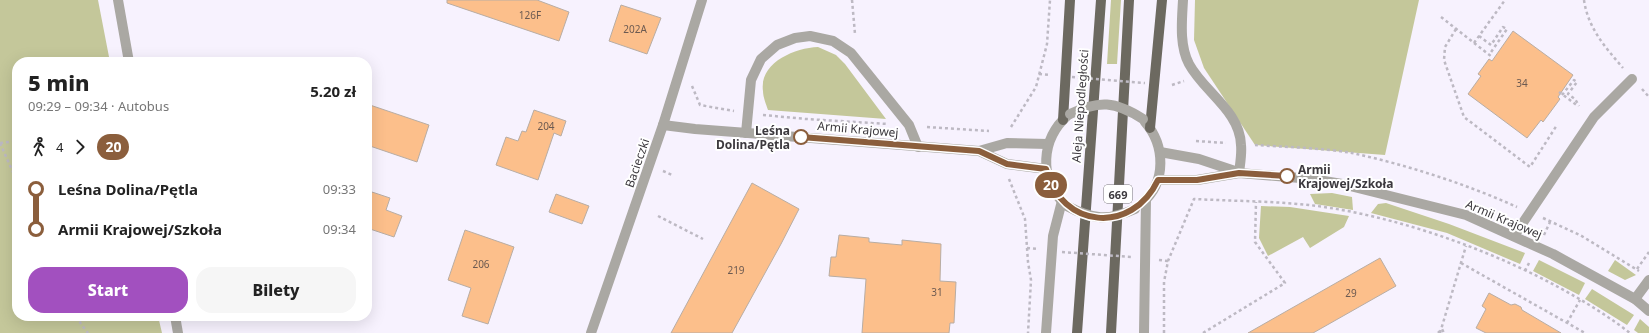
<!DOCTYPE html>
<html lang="pl">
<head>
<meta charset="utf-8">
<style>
  body { margin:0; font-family:"Noto Sans",sans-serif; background:#f6f6f6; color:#222; height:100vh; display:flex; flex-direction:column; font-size:15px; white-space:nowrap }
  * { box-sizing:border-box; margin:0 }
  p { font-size:13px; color:#767676 }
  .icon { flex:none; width:22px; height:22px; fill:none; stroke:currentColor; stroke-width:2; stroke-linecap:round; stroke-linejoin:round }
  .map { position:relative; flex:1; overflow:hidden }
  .drawer { position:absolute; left:12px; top:57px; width:360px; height:264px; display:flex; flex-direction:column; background:#fff; border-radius:16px; box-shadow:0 4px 16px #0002 }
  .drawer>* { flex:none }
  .badge { padding:0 8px; border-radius:13px; font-size:14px; line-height:26px }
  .map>.badge { position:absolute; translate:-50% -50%; box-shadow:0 0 0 2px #fff }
  .legs { display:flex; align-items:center; gap:6px; height:44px; padding:0 16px; font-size:13px }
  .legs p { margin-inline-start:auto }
  .head { display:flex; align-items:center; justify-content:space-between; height:68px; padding:0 16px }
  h1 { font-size:22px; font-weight:800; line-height:30px }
  .button { display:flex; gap:8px; margin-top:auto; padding:8px 16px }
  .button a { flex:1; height:46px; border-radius:16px; background:#a250bf; color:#fff; font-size:16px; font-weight:800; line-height:46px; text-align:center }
  .button a+a { background:#f6f6f6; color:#222 }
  ul { padding:0 16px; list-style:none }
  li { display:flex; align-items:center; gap:14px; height:40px; font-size:15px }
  li i { display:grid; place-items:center; width:6px; height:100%; margin:0 5px; background:currentColor }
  li i::after { content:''; width:10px; height:10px; margin:-5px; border:3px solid; border-radius:50%; background:#fff }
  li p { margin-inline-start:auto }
  li:first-child i { background:linear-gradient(#0000 50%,currentColor 0) }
  li:last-child i { background:linear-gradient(currentColor 50%,#0000 0) }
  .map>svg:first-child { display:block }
  .green { fill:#c4c79a }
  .building { fill:#fcbf8b; stroke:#b8ada4 }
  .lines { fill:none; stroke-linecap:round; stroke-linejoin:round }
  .path { stroke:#bdb9c3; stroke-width:2.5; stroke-dasharray:3 3; stroke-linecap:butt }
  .lane { stroke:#aaa8a3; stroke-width:10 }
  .street { stroke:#aaa8a3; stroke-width:10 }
  .primary { stroke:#6c6960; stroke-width:10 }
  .path-bridge { stroke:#bdb9c3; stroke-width:2.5; stroke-dasharray:3 3; stroke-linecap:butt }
  .street-bridge { stroke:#aaa8a3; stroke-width:10 }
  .line-1-casing { stroke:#fff; stroke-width:9 }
  .line-1 { stroke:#8b5e3c; stroke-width:6 }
  .stop-1-dot { fill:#fff; stroke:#8b5e3c; stroke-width:2 }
  .labels { text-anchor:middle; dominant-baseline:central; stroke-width:4; stroke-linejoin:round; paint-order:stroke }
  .number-label { font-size:10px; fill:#6c5a51 }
  .shield { fill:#fff; stroke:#767478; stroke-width:1 }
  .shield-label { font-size:11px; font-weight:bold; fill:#3c393e }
  .street-label { font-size:12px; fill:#3c393e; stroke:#fff }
  .stop-label { font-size:12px; font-weight:bold; fill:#3c393e; stroke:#fff; text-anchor:end }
</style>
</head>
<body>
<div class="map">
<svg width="1649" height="333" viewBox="0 0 1649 333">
  <rect width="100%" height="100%" fill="#f7f2fe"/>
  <g class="green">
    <path d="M0,0H98L110,62H17V316H158L162,333H0Z"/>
    <path d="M1111,0H1121L1117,64H1107Z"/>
    <path d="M1195,0H1419L1385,155L1255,145L1204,68L1194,40Z"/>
    <path d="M818,47L836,55L845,64L886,119L768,110C766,104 763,97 763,91C759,63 794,48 818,47Z"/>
    <path d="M1332,193L1352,197L1353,210L1315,204L1310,194Z"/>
    <path d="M1386,203L1449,224L1525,253L1520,264L1447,233L1371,213L1378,204Z"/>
    <path d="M1261,206L1290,207L1349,216L1344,227L1310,248L1303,237L1268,256L1259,238Z"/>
    <path d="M1539,260L1585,283L1579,295L1533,271Z"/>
    <path d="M1615,260L1636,275L1625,280L1608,271Z"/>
    <path d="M1592,289L1634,315L1627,325L1585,299Z"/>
    <path d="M1640,319L1649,327V333H1638L1634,330Z"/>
  </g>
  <g class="building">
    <path d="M447,0H537L569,12L559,41L447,3Z"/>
    <path d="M621,5L661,18L647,54L609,41Z"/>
    <path d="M1513,31L1573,75L1558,97L1560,99L1543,122L1541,120L1527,138L1468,94L1481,76L1478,74L1489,59L1492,61Z"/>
    <path d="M367,104L429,125L417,162L367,145Z"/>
    <path d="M534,110L566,121L561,136L554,133L538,180L496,165L506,137L518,141L522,131L526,132Z"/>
    <path d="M752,183L799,209L781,244L732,333H671Z"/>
    <path d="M372,192L390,198L386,210L402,216L394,237L367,228V206Z"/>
    <path d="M556,194L589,206L582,224L549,212Z"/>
    <path d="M465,230L514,247L488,324L462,316L471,288L448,280Z"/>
    <path d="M839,235L869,238V242L902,245V240L941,244L940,281L956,282L954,323H950L949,333H862L866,279L829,276L831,257H836Z"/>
    <path d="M1380,258L1396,286L1313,333H1248Z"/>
    <path d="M1489,293L1511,305L1515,304L1521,307L1522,310L1561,333H1486L1476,328L1486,309L1482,306Z"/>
  </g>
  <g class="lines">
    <g class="path">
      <path d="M852,0L855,34"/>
      <path d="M1584,0C1588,28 1605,47 1623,68"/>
      <path d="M1441,17L1492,57"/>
      <path d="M1456,29L1445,47L1444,60L1464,117L1530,167L1557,125"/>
      <path d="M1479,36L1491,45L1503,27L1507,29L1489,55"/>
      <path d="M1474,43L1505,0"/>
      <path d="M1039,74L1050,75"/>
      <path d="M1172,85L1184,81"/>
      <path d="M692,86L700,105L734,111"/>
      <path d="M1642,89L1649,97"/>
      <path d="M1559,92L1578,106"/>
      <path d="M1562,95L1574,80L1577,82L1568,94L1575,99L1579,106"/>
      <path d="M763,115L806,119L888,124"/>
      <path d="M927,127L989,131"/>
      <path d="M1011,127L1036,87L1047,44L1050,0"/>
      <path d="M1196,141L1226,143"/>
      <path d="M0,143L17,181"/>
      <path d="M0,143L17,141"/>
      <path d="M1255,145C1285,147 1323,148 1352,153C1407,165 1466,184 1517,207"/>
      <path d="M663,171L672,175"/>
      <path d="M1009,179L1025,219L1028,262L1031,280L1028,333"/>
      <path d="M658,216L703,239"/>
      <path d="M1543,218L1580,235L1639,271"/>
      <path d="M1544,235L1550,222"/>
      <path d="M1027,248L1038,249"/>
      <path d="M1159,260L1168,261"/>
      <path d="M1461,263L1585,333"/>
      <path d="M1637,269L1649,252"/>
      <path d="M1525,271L1530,261"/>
      <path d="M77,316L81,324L88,333"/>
      <path d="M1567,323L1580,300"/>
      <path d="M1164,333V282L1168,261L1194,199C1232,201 1271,201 1309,205C1413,217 1547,269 1630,333"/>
      <path d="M1203,333L1285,283L1255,242L1256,202"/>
      <path d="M1438,333L1442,329L1444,333"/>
      <path d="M1440,333L1466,246"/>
    </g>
    <g class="lane">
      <path d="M1183,0C1182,20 1179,45 1189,64C1204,92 1240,111 1241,145C1242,154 1240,164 1239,173"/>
      <path d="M746,133L751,80L761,59L777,45L795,38L810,36L833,41L851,53L909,125L918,147"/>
      <path d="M1514,236L1594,117L1632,79"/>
    </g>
    <g class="street">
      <path d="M118,0L129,62"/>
      <path d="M663,125L695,129L979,151L1007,164L1046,169"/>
      <path d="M979,151L1007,143L1048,144"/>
      <path d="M1160,152L1199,159L1238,172"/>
      <path d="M1158,180H1197L1239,173L1312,179L1342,184L1466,215L1553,254L1635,299L1649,311"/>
      <path d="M1142,203C1167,182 1165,145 1145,122"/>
      <path d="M1065,204C1038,179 1041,139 1068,115"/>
      <path d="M1635,299L1649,280"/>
      <path d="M175,316L178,333"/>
      <path d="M591,333L663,125L702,0"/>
      <path d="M1046,333L1053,236L1062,201"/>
      <path d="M1144,333L1146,199"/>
    </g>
    <g class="primary">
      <path d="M1063,120L1070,0"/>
      <path d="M1150,128L1162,0"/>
      <path d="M1077,333L1101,0"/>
      <path d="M1111,333L1129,0"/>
    </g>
    <g class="path-bridge">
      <path d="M1072,77L1145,83"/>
      <path d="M1062,252L1132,257"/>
    </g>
    <g class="street-bridge">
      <path d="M1070,114C1099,100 1115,101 1143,119"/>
      <path d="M1067,206C1093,220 1108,221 1135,209"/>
    </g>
  </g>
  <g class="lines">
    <g class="line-1-casing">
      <path id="line-1" d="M801,137L979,151L1007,164L1046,169C1061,229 1132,235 1158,180H1197L1239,173L1287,176"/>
    </g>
    <use href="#line-1" class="line-1"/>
  </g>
  <g class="stop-1-dot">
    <circle cx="801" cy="137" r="7"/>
    <circle cx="1287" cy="176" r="7"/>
  </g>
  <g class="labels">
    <g class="number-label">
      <text x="530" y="15">126F</text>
      <text x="635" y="29">202A</text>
      <text x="1522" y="83">34</text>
      <text x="546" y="126">204</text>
      <text x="481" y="264">206</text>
      <text x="736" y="270">219</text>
      <text x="937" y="292">31</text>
      <text x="1351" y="293">29</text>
    </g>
    <rect class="shield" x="1104" y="185" width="28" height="18" rx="3"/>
    <g class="shield-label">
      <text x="1118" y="194">669</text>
    </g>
    <g class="street-label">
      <text transform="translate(1080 106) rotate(-86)">Aleja Niepodległości</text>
      <text transform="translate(858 129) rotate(5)">Armii Krajowej</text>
      <text transform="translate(637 163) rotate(-71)">Bacieczki</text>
      <text transform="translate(1504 219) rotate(23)">Armii Krajowej</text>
    </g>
    <g class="stop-label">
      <text x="790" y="130">Leśna<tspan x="790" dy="14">Dolina/Pętla</tspan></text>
      <text x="1298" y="169" text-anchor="start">Armii<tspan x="1298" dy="14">Krajowej/Szkoła</tspan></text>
    </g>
  </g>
</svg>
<b class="badge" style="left:1051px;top:185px;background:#8b5e3c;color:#fff">20</b>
<section class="drawer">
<div class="head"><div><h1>5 min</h1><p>09:29 – 09:34 · Autobus</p></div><b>5.20 zł</b></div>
<div class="legs"><svg class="icon" aria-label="walk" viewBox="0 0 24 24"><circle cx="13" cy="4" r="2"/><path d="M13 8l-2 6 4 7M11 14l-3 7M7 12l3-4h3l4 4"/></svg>4<svg class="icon" aria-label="forward" viewBox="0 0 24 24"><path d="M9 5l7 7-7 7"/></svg><b class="badge" style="background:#8b5e3c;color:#fff">20</b></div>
<ul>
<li><i style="color:#8b5e3c"></i><b>Leśna Dolina/Pętla</b><p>09:33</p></li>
<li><i style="color:#8b5e3c"></i><b>Armii Krajowej/Szkoła</b><p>09:34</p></li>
</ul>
<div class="button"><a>Start</a><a>Bilety</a></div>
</section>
</div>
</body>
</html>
